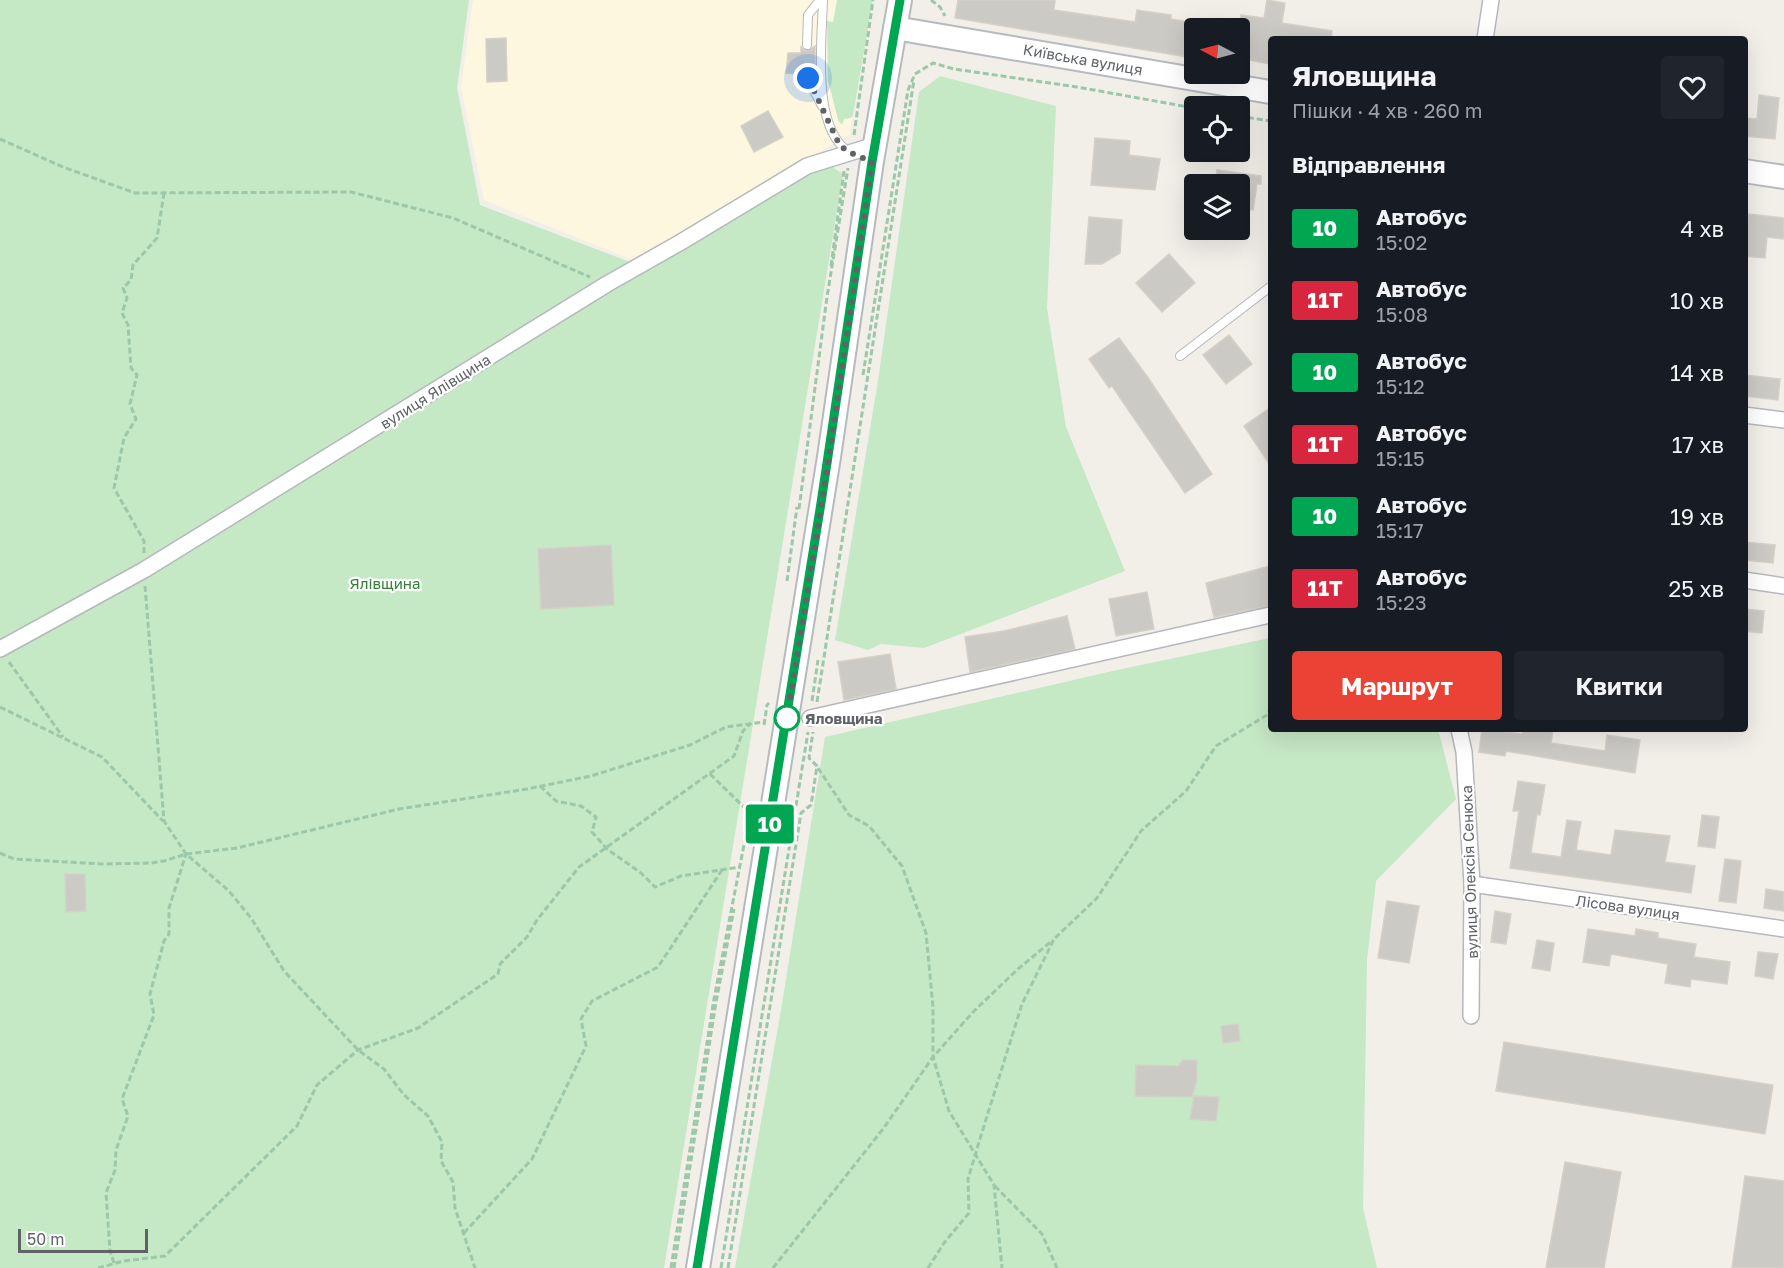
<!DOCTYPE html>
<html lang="uk">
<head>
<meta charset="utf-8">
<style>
  body { margin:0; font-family:"Golos Text",sans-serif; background:#20242c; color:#f1f3f6; height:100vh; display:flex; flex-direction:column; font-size:22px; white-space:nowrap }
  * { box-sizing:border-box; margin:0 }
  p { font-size:20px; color:#9ea1a6 }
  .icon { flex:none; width:33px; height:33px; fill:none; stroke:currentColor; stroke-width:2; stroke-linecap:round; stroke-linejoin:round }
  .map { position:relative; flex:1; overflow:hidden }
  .panel { position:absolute; left:1268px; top:36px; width:480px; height:696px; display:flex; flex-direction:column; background:#171b24; border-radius:6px; box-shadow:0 6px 24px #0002 }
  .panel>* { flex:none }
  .badge { padding:0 12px; border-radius:4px; font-size:21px; line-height:39px }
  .needle { width:39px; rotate:276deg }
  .tools { position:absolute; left:1184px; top:18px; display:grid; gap:12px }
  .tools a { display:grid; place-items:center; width:66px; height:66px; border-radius:6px; background:#171b24; box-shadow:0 6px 24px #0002; font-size:30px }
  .scale { position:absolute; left:18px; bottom:15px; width:130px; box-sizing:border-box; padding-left:6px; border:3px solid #5f6368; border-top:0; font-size:16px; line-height:21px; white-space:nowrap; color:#5f6368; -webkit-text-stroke:4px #fff; paint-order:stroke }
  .you { position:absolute; width:30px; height:30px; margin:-15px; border:4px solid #fff; border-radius:50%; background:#1a73e8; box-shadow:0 0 0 9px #1a73e833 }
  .map>.badge { position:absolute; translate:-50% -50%; box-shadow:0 0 0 3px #fff }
  h2 { padding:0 24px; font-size:22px; line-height:54px }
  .round { display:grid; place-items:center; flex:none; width:63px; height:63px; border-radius:6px; background:#20242c }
  .headline { display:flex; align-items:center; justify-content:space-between; height:102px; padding:0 24px }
  h1 { font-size:28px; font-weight:700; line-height:45px }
  .cta { display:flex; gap:12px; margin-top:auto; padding:12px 24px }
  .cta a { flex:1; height:69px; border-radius:6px; background:#ea4335; color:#fff; font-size:24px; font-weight:700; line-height:69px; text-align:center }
  .cta a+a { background:#20242c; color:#f1f3f6 }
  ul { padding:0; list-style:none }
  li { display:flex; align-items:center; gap:18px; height:72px; padding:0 24px }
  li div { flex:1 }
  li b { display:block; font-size:22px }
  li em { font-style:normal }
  li .badge { min-width:66px; font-weight:700; text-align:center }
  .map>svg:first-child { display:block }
  .commercial { fill:#fef7e0 }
  .green { fill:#c5e8c5 }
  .building { fill:#cccac5; stroke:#d6d1c6; stroke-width:1.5 }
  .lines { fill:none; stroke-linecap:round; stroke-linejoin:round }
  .lane-casing { stroke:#b5b8bc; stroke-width:10 }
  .street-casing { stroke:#b5b8bc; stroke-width:18 }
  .secondary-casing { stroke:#b6babf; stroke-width:26 }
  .path { stroke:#9cc7a9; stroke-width:3; stroke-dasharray:6 3; stroke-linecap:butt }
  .lane { stroke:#fff; stroke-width:8 }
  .street { stroke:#fff; stroke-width:15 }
  .secondary { stroke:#fff; stroke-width:22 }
  .line-casing { stroke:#fff; stroke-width:14 }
  .line { stroke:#00a651; stroke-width:9 }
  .walk { stroke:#5f6368; stroke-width:6; stroke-dasharray:0 10.8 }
  .stop-dot { fill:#fff; stroke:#00a651; stroke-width:3 }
  .labels { text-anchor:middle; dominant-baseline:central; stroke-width:4.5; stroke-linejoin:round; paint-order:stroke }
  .street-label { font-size:15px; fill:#5f6368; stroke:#fff }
  .park-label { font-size:15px; fill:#348238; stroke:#fff }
  .stop-label { font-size:15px; font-weight:bold; fill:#5f6368; stroke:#fff; text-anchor:start }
</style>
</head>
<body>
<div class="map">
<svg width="1784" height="1268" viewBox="0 0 1784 1268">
  <rect width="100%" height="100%" fill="#f1efe8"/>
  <path class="commercial" d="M473,0H874L849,135L633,260L484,200L461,87Z"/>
  <g class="green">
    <path d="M0,0H469L457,88L480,205L651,270L697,236L825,162L843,174L664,1268H0Z"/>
    <path d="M837,0H873L853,115L851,118L844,119L842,125L838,120L828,80L827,21L833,22Z"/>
    <path d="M940,76L1056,106L1047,308L1066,427L1125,571L924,648L881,644L868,650L835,640L878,381L919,92Z"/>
    <path d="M1270,638V729H1438L1456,799L1376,881L1367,960L1363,1208L1377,1268H735L781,1010L825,737L1117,670Z"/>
  </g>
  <g class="building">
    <path d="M958,0H1055L1054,10L1135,22L1137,10L1171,15V19L1194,23V58L955,18Z"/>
    <path d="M1267,0L1285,3L1282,23L1332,31L1331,39H1270V64L1239,58L1241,15L1264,18Z"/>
    <path d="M506,38L507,81L487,82L486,39Z"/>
    <path d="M801,46L803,50L807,51L815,46V75L807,69L803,70L800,74L786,73L788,53H801Z"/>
    <path d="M1759,95L1779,98L1775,139L1744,136V118L1757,119Z"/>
    <path d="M768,111L783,137L754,152L741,126Z"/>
    <path d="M1095,138L1130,141L1129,155L1160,159L1155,190L1091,185Z"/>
    <path d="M1217,170L1261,176V184H1257L1253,210L1239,208V184H1215Z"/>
    <path d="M1748,214L1784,218V239L1767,237L1765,258L1744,256Z"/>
    <path d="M1089,217L1122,220L1120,253L1102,264H1085Z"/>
    <path d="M1169,254L1195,283L1162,312L1136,283Z"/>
    <path d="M1229,335L1252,364L1226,384L1203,355Z"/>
    <path d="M1119,338L1149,379L1212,474L1185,493L1112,386L1109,388L1089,359Z"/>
    <path d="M1744,375L1780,379L1778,400L1744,396Z"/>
    <path d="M1270,408V465L1244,426Z"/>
    <path d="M1744,542L1775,545L1773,563L1744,560Z"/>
    <path d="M611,545L614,605L541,609L538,549Z"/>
    <path d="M1270,566V606L1214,617L1206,583Z"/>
    <path d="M1147,592L1154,629L1116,636L1109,599Z"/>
    <path d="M1744,609L1764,611L1762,633L1744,631Z"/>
    <path d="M1067,616L1075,649L970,672L965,637L1004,631Z"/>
    <path d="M890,654L896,689L844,700L838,662Z"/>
    <path d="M1482,729L1522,734L1523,729H1553L1551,743L1605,751L1607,735L1640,740L1635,773L1506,751L1505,756L1479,752Z"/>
    <path d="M1518,781L1545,785L1540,815L1537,814L1531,853L1561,857L1567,820L1581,822L1576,850L1611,855L1615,830L1670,836L1665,862L1695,866L1691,893L1510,868L1519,811H1513Z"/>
    <path d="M1702,815L1719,817L1715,848L1698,846Z"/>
    <path d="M1725,859L1741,861L1736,903L1719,901Z"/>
    <path d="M65,874H85L86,911L66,912Z"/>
    <path d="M1766,889L1784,892V911L1764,908Z"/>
    <path d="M1387,901L1419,906L1409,963L1378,958Z"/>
    <path d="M1495,911L1511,914L1506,944L1491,942Z"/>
    <path d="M1588,929L1635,936L1636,929L1658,933V938L1696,944L1694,957L1730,962L1727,984L1691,979L1690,987L1665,983L1668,964L1611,954L1609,966L1583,962Z"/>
    <path d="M1537,940L1554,943L1550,971L1532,968Z"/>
    <path d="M1758,952L1778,954L1773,979L1755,976Z"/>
    <path d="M1238,1024L1240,1041L1223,1043L1221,1026Z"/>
    <path d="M1504,1042L1773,1085L1765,1134L1496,1091Z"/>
    <path d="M1183,1060H1197V1080L1192,1097L1135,1096L1136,1065L1178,1066Z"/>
    <path d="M1194,1096L1219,1097L1216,1121L1190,1119Z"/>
    <path d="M1565,1162L1621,1172L1604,1268H1546Z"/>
    <path d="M1745,1176L1784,1181V1268H1732Z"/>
  </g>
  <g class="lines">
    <g class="lane-casing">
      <g id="lane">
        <path d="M823,0C822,40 811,128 849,152"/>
        <path d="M807,45L808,15L820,0"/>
        <path d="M806,75L822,106"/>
        <path d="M1180,356L1270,287"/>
      </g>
    </g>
    <g class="street-casing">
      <g id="street">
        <path d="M1485,39L1491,0"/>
        <path d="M1744,415L1784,420"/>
        <path d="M1744,580L1784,586"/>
        <path d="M0,649L144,570L607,284L681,242L807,166L875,145"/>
        <path d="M810,718L1270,615"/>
        <path d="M1459,729L1464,752L1472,884L1471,1016"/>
        <path d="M1472,884L1784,929"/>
      </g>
    </g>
    <g class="secondary-casing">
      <g id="secondary">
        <path d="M895,28L1270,92"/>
        <path d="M1744,171L1784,177"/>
        <path d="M698,1268L829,457L872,161L900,0"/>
      </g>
    </g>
    <g class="path">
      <path d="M931,0L940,7L945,16"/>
      <path d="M1239,116L1270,121"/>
      <path d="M854,135L873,0"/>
      <path d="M0,139L63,167L135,193L351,192L453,218L590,277"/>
      <path d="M831,266L844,171"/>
      <path d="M863,375L908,90L915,74L933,63L954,69L1077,87L1194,108"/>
      <path d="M799,509L827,297L848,168"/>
      <path d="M144,553V541L114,488L124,438L136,419L130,404L137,375L131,368L128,325L122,313L127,298L123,288L131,280L133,265L157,238L164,193"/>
      <path d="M787,581L797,507"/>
      <path d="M145,586L164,821L186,854L229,891L251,918L284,971L358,1050L384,1069L404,1095L428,1116L442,1142L441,1161L453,1182L455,1208L475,1268"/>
      <path d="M9,662L63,737"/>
      <path d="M812,701L818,660"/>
      <path d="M817,702L914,80"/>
      <path d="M0,707L102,757L163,821"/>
      <path d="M764,725L767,705L769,703"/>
      <path d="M818,768L849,815L869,826L902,866L926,933L933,1007V1057L949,1111L994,1185L1002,1268"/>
      <path d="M710,774L751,814"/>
      <path d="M540,786L556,801L581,806L596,817L592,832L607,849L641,873L655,887L681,876L740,867"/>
      <path d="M0,853L14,859L102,864L151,863L164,861L186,854L237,848L399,809L527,789L591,776L690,745L726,727L764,722"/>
      <path d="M995,1186L1042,1234L1057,1268"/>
      <path d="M464,1233L532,1159L586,1046L581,1019L592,1001L658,967L722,870"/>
      <path d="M114,1263L110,1251L106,1193L115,1170L116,1150L128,1116L122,1099L154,1015L150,994L164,941L169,934V908L186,854"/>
      <path d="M98,1268L124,1261L165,1256L297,1126L317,1085L358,1050L418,1028L498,974L500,964L527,937L537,920L579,867L734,756L743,731L751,723"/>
      <path d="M671,1268L714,999L750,814"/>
      <path d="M674,1268L716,1002L734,909"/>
      <path d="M721,1268L808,732"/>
      <path d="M728,1268L801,813L811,805L817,766L809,758L813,732"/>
      <path d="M773,1268L883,1129L933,1057L974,1011L1018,969L1053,940"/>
      <path d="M928,1268L944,1243L969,1213L968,1179L979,1142L1022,1004L1054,939L1097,898L1141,831L1186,791L1216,746L1267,715L1270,710"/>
    </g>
    <use href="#lane" class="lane"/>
    <use href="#street" class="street"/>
    <use href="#secondary" class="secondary"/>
  </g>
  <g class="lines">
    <g class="line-casing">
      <path id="line" d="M697,1268L821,503L872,162L900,0"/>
    </g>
    <use href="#line" class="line"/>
    <path class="walk" d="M787,718L829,458L872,162L851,153L840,146L808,78"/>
  </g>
  <circle class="stop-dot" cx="787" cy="718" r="12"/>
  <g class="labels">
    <g class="street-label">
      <text transform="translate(1083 59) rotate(10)">Київська вулиця</text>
      <text transform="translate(435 391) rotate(-32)">вулиця Ялівщина</text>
      <text transform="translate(1469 872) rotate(-92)">вулиця Олексія Сенюка</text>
      <text transform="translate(1628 907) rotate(8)">Лісова вулиця</text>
    </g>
    <g class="park-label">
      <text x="385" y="583">Ялівщина</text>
    </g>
    <g class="stop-label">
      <text x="805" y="718">Яловщина</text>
    </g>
  </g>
</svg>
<div class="tools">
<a><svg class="needle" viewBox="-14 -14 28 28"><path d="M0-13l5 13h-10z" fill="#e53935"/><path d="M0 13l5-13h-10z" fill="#9ea1a6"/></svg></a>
<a><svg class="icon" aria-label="locate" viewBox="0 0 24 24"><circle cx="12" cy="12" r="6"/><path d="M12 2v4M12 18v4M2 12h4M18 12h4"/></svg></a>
<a><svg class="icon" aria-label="layers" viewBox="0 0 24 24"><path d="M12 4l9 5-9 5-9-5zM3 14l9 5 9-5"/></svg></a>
</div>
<div class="scale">50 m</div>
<div class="you" style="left:808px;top:78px"></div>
<b class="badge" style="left:770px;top:824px;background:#00a651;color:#fff">10</b>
<section class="panel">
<div class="headline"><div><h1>Яловщина</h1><p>Пішки · 4 хв · 260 m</p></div><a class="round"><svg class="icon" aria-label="heart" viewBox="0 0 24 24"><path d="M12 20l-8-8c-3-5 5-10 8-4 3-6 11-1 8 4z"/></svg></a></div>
<h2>Відправлення</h2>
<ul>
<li><span class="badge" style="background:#00a651;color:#fff">10</span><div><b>Автобус</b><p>15:02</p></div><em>4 хв</em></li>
<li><span class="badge" style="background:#d7263d;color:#fff">11Т</span><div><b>Автобус</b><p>15:08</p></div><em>10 хв</em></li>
<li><span class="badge" style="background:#00a651;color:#fff">10</span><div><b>Автобус</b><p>15:12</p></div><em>14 хв</em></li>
<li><span class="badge" style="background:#d7263d;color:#fff">11Т</span><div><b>Автобус</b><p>15:15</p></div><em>17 хв</em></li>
<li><span class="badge" style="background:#00a651;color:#fff">10</span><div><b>Автобус</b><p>15:17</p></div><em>19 хв</em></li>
<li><span class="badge" style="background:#d7263d;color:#fff">11Т</span><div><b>Автобус</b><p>15:23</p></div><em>25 хв</em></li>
</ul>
<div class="cta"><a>Маршрут</a><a>Квитки</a></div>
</section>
</div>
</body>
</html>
